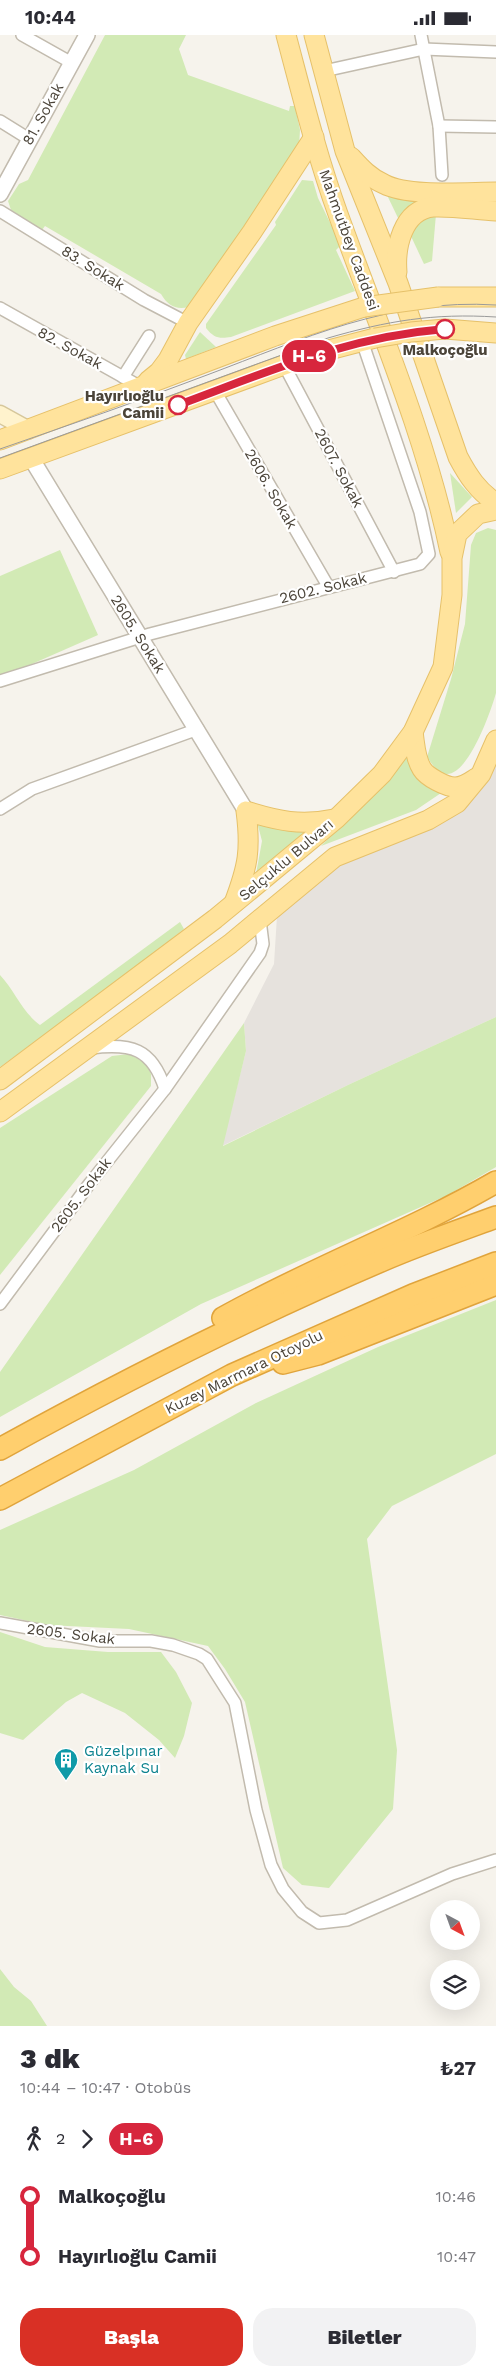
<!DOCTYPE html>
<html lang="tr">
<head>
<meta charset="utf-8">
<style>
  body { margin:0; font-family:"Work Sans",sans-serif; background:#f2f2f3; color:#2b2b33; height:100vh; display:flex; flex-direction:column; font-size:19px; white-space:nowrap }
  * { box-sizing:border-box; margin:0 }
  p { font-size:16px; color:#7c7c81 }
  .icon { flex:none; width:28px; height:28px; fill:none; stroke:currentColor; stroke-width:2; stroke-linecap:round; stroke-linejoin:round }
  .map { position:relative; height:1991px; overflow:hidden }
  .drawer { display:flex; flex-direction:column; background:#fff; flex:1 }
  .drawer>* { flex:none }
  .badge { padding:0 10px; border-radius:16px; font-size:18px; line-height:32px }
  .needle { width:32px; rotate:139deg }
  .controls { position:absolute; left:430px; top:1865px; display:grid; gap:10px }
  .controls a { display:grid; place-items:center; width:50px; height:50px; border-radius:50%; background:#fff; box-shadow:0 5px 20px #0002; font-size:25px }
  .map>.badge { position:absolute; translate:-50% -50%; box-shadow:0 0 0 2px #fff }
  .legs { display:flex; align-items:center; gap:8px; height:55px; padding:0 20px; font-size:16px }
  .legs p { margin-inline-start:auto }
  .headline { display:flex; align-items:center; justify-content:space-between; height:85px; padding:0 20px }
  h1 { font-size:28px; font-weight:800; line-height:38px }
  .action { display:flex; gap:10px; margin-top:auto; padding:10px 20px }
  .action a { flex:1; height:58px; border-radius:20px; background:#d93025; color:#fff; font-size:20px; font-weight:800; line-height:58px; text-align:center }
  .action a+a { background:#f2f2f3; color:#2b2b33 }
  ul { padding:0 20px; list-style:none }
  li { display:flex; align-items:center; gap:18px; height:60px; font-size:19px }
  li i { display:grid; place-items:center; width:8px; height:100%; margin:0 6px; background:currentColor }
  li i::after { content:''; width:12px; height:12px; margin:-6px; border:4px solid; border-radius:50%; background:#fff }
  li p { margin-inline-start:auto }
  li:first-child i { background:linear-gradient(#0000 50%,currentColor 0) }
  li:last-child i { background:linear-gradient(currentColor 50%,#0000 0) }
  .status { display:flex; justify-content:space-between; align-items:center; height:35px; padding:0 25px; background:#fff; direction:ltr }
  .status svg { height:14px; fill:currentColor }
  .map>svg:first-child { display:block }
  .industrial { fill:#e6e2dd }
  .green { fill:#d2eab5 }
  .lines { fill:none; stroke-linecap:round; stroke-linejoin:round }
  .minor-casing { stroke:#c2bbae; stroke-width:14 }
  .tertiary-casing { stroke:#c2bbae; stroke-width:18 }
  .secondary-casing { stroke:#d6c79b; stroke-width:19 }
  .primary-casing { stroke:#e6c16a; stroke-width:21 }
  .motorway-casing { stroke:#e0a43c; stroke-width:24 }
  .minor { stroke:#fff; stroke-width:11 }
  .tertiary { stroke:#fff; stroke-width:15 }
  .secondary { stroke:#fff3cd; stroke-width:16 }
  .primary { stroke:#ffe39c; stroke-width:19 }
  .motorway { stroke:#ffcf6e; stroke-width:21 }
  .tram { stroke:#9a9a9a; stroke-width:1 }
  .primary-bridge-casing { stroke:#e6c16a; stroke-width:21; stroke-linecap:butt }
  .primary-bridge { stroke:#ffe39c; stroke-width:19 }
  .line-1-casing { stroke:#fff; stroke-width:11 }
  .line-1 { stroke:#d7263d; stroke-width:8 }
  .stop-1-dot { fill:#fff; stroke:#d7263d; stroke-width:2.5 }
  .labels { text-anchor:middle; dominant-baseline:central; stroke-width:4.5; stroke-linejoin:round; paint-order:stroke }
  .street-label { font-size:15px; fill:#4b4439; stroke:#fff }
  .stop-label { font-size:15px; font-weight:bold; fill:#4b4439; stroke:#fff }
  .culture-label { font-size:15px; fill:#0d838f; stroke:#fff; text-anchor:start }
</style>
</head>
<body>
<div class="status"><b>10:44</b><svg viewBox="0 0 49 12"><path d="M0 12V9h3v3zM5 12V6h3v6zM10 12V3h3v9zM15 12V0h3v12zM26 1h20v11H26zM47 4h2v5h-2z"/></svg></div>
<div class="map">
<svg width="496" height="1991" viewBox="0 0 496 1991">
  <rect width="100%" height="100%" fill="#f6f3ec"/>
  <path class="industrial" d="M496,727V982L350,1049L222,1111L246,1016L244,988L274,929L277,881L335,832L454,779Z"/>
  <g class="green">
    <path d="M105,0H186L179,14L188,40L289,76L290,71H295L300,95L299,112L189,272C176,275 168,271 161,259L45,191L42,195L11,175L8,166L19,149L28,145Z"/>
    <path d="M302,145L313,146L318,163L341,210L336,215L355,256L231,302C219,304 214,303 206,293V289L276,190L275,187Z"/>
    <path d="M386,158L416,166L399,185Z"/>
    <path d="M436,179L432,226L424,229L409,197L419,183Z"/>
    <path d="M200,297L216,312L186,324L185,320Z"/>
    <path d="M450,438L472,462L456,478Z"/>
    <path d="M488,493L496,495V658C491,676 469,739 447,739C438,739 432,729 427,722L451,644L465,589L471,510L476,498Z"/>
    <path d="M60,515L98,600L0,643V541Z"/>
    <path d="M406,715C413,742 419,746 444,756L416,775L321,811L385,746Z"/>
    <path d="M256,783L278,794L307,795L256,839L262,806Z"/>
    <path d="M180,887L184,894L124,942L0,1032V940C15,956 22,977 40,990Z"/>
    <path d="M496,982V1132L448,1160L201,1269L0,1382V1337L244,988L246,1016L223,1111L350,1049Z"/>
    <path d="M129,1019L146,1028L151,1039V1051L0,1240V1093L112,1021Z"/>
    <path d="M496,1265V1419L392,1471L367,1504L397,1715L393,1774L329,1853L302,1850L283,1833L245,1667L225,1634L208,1611L129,1594L47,1590L0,1580V1495L134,1435L256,1368L378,1312Z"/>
    <path d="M0,1597L45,1612L108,1617H161L176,1637L192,1668L184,1701L175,1723L159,1705L125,1678L82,1658L66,1667L23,1705L0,1698Z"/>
    <path d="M0,1934L14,1952L31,1966L47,1991H0Z"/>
  </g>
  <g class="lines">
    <g class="minor-casing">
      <g id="minor">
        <path d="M22,0L72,28"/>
        <path d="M421,0L439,91L442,140"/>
        <path d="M324,36L424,14L496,17"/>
        <path d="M0,86L29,104"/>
        <path d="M439,91L496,92"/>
        <path d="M0,176L144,265L188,288"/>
        <path d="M0,273L141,352"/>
        <path d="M284,330L394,537"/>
        <path d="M123,342L149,301"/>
        <path d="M215,356L328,551"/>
        <path d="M0,646L150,599L420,529L429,519L420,477L362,306"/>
        <path d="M0,774L32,754L198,694"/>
        <path d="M91,1013C131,1008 152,1013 165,1054"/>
        <path d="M0,1269L90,1148L165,1054L260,918L263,909L260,885"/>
        <path d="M0,1588L100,1606H151L173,1610L199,1619L207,1624L235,1668L256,1775L271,1830L283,1854L302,1877L319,1888L347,1885L452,1839L496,1825"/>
      </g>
    </g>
    <g class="tertiary-casing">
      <g id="tertiary">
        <path d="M0,159L87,0"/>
        <path d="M31,423L246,776"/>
      </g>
    </g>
    <g class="secondary-casing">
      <path id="secondary" d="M0,379L29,395"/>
    </g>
    <g class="primary-casing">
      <g id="primary">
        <path d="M286,0C302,60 317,121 338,179C378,290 426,401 450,517"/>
        <path d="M314,0L345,116L398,248L458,422C468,441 478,456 496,468"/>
        <path d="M351,122C361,133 370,143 384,149C408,162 467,157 496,157"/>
        <path d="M397,237C395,213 402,175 433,172C453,171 476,175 496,176"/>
        <path d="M438,262H496"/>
        <path d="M445,294L496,298"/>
        <path d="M148,346L159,337L168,325L188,288L252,197L314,102"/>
        <path d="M0,405L275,301L364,272"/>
        <path d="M0,434L284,330L325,316L375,303"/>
        <path d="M413,697C415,709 415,723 422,734C427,742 446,752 455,752C464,752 470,747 476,743"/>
        <path d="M234,868C248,831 251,815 246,776C278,786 301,791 334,784"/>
        <path d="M0,1045L215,884L336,784L382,739L413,697L443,632L452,560V523L457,499L478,479L496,475"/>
        <path d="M0,1077L230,909L335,822L428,785L457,768L481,739L496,705"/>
      </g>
    </g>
    <g class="motorway-casing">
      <g id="motorway">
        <path d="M223,1283C312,1233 408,1198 496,1147"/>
        <path d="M283,1328L318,1319L496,1249"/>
        <path d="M0,1414C125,1345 252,1281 383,1225C420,1209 458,1196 496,1182"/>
        <path d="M0,1464L232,1340L413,1260L496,1228"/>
      </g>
    </g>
    <use href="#minor" class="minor"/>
    <use href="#tertiary" class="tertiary"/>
    <use href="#secondary" class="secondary"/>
    <use href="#primary" class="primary"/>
    <use href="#motorway" class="motorway"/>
    <g class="tram">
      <path d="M0,414C69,390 139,366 207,340C303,304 390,263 496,270"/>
      <path d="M0,423L328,303C387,286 433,278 496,282"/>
    </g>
    <g class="primary-bridge-casing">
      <g id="primary-bridge">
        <path d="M364,272L438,262"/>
        <path d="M375,303L411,297L445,294"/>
      </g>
    </g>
    <use href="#primary-bridge" class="primary-bridge"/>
  </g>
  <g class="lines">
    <g class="line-1-casing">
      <path id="line-1" d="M178,370C270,336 346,302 445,294"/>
    </g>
    <use href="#line-1" class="line-1"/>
  </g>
  <defs>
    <g id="building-pin" transform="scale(1.25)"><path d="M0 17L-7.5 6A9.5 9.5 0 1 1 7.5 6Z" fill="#0f9aa8" stroke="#fff"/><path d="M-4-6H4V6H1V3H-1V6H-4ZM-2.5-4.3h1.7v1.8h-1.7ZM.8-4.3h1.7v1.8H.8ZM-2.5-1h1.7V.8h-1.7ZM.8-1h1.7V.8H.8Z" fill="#fff"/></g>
  </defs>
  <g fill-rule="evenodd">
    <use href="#building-pin" x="66" y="1725"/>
  </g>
  <g class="stop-1-dot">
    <circle cx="445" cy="294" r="9"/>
    <circle cx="178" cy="370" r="9"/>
  </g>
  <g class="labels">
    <g class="street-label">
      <text transform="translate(43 79) rotate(-61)">81. Sokak</text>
      <text transform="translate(349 205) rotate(70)">Mahmutbey Caddesi</text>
      <text transform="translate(93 233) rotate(32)">83. Sokak</text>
      <text transform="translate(70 313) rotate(29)">82. Sokak</text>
      <text transform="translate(339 433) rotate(62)">2607. Sokak</text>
      <text transform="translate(271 454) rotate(60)">2606. Sokak</text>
      <text transform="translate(323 553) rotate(-14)">2602. Sokak</text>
      <text transform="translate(138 599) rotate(58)">2605. Sokak</text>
      <text transform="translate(286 825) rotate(-40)">Selçuklu Bulvarı</text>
      <text transform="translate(81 1160) rotate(-53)">2605. Sokak</text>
      <text transform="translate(244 1337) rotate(-26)">Kuzey Marmara Otoyolu</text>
      <text transform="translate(71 1599) rotate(7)">2605. Sokak</text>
    </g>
    <g class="stop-label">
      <text x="445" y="315">Malkoçoğlu</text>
      <text x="164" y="361" text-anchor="end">Hayırlıoğlu<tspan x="164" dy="17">Camii</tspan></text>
    </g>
    <g class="culture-label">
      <text x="84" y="1716">Güzelpınar<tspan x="84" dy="17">Kaynak Su</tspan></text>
    </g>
  </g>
</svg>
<div class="controls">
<a><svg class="needle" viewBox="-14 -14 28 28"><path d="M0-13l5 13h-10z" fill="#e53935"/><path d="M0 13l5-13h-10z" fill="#7c7c81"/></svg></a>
<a><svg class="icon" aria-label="layers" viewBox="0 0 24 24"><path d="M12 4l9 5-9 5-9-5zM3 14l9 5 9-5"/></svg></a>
</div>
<b class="badge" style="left:309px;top:321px;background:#d7263d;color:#fff">H-6</b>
</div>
<section class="drawer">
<div class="headline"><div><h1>3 dk</h1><p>10:44 – 10:47 · Otobüs</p></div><b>₺27</b></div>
<div class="legs"><svg class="icon" aria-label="walk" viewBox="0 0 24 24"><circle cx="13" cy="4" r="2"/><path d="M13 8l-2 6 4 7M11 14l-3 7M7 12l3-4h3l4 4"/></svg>2<svg class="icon" aria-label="forward" viewBox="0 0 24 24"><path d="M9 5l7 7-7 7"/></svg><b class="badge" style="background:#d7263d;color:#fff">H-6</b></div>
<ul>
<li><i style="color:#d7263d"></i><b>Malkoçoğlu</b><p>10:46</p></li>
<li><i style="color:#d7263d"></i><b>Hayırlıoğlu Camii</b><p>10:47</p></li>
</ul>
<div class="action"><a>Başla</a><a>Biletler</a></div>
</section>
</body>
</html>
